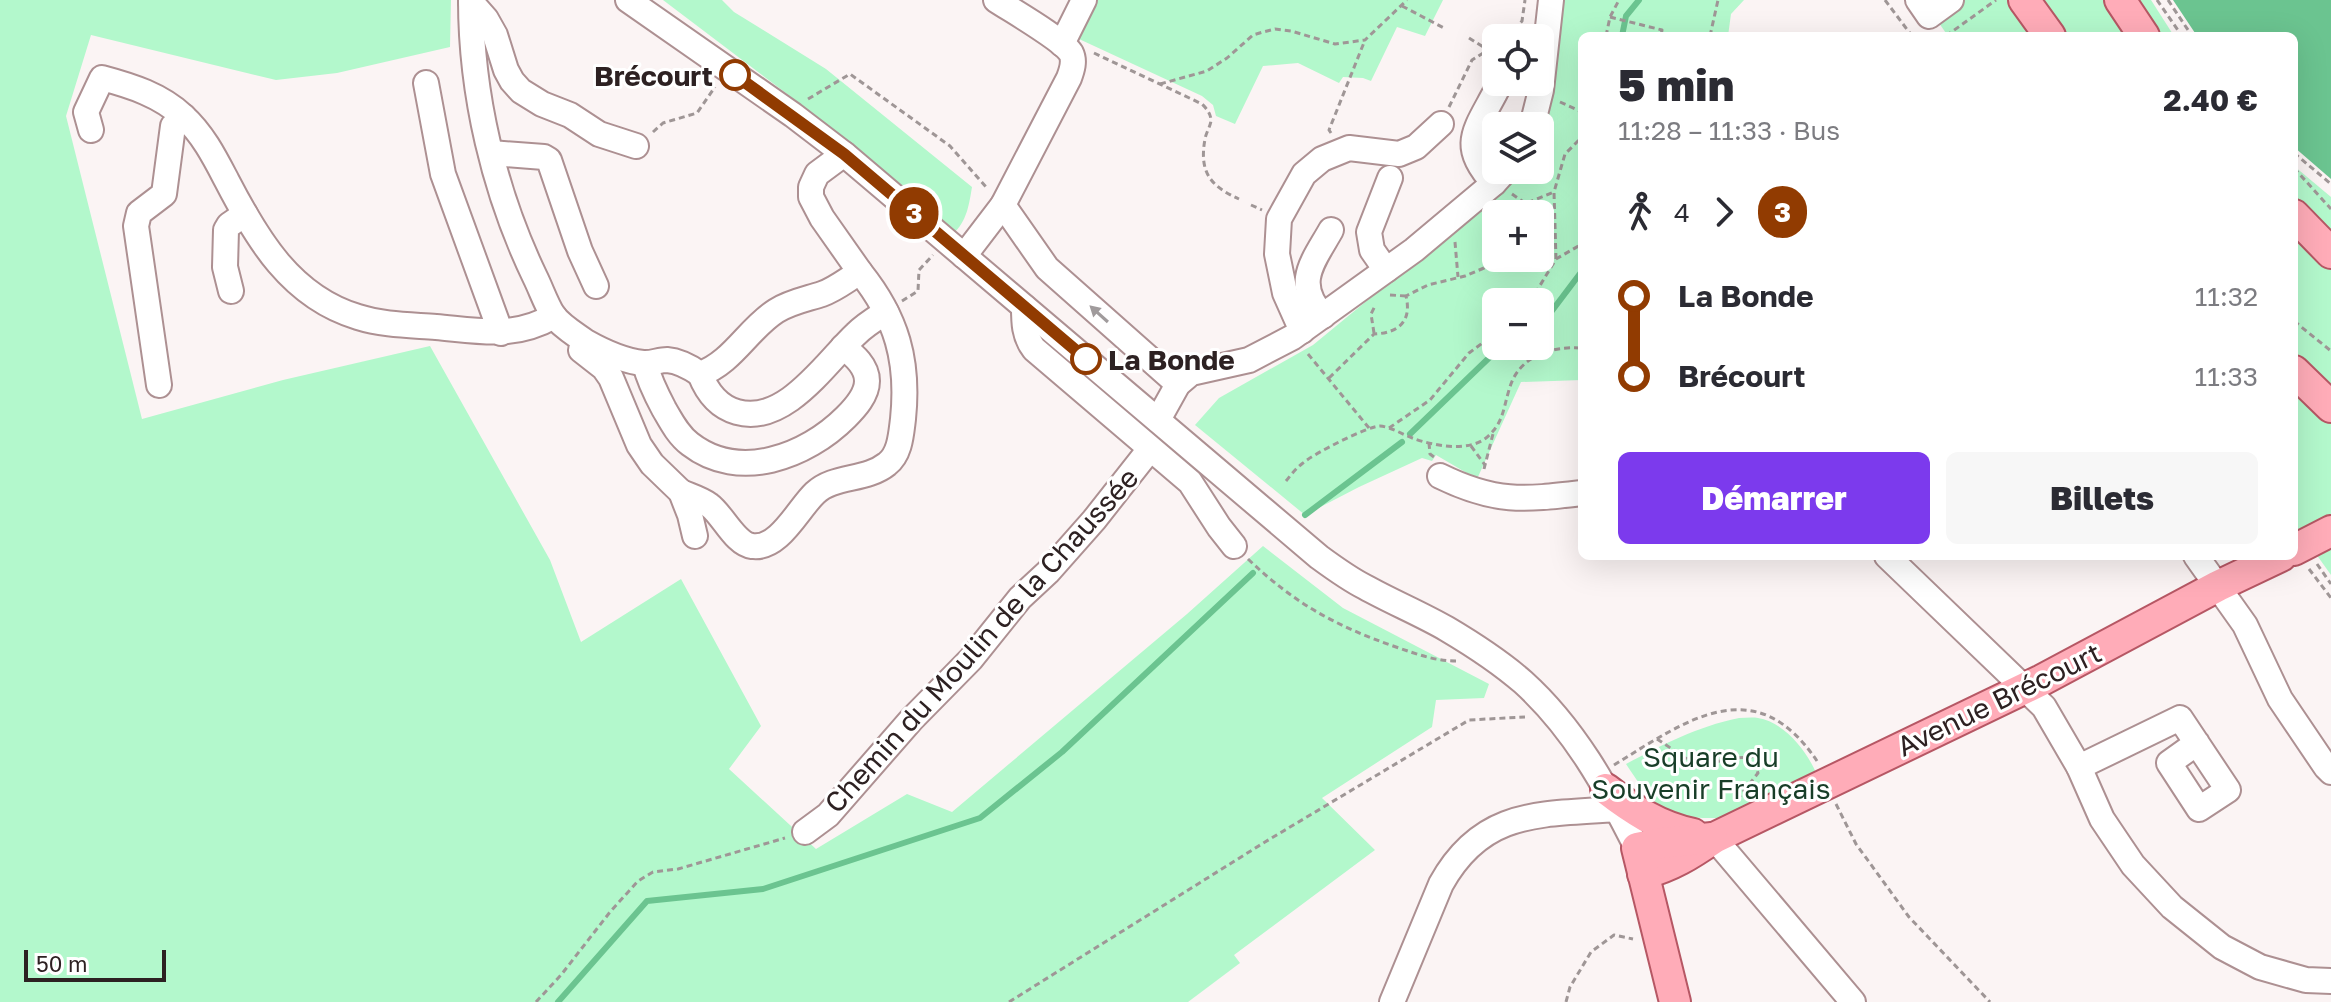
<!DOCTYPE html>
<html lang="fr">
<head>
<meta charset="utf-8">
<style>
  body { margin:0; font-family:"Golos Text",sans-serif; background:#f7f7f7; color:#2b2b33; height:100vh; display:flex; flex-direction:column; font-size:30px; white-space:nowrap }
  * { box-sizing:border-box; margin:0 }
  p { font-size:26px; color:#7c7c81 }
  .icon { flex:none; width:44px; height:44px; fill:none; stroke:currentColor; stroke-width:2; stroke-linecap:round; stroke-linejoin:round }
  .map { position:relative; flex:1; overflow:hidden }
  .side { position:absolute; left:1578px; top:32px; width:720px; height:528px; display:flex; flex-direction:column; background:#fff; border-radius:12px; box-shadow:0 8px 32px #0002 }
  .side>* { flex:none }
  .badge { padding:0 16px; border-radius:26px; font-size:28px; line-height:52px }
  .fabs { position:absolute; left:1482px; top:24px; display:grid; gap:16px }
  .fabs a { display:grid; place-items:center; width:72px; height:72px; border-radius:12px; background:#fff; box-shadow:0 8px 32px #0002; font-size:40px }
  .scale { position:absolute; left:24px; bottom:20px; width:142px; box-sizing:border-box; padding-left:8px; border:4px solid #2d2122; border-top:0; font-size:22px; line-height:28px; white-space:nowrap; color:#2d2122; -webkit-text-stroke:6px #fff; paint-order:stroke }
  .map>.badge { position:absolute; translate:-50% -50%; box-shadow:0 0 0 4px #fff }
  .legs { display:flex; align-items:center; gap:12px; height:88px; padding:0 40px; font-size:26px }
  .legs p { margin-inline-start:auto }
  .headline { display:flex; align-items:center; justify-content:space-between; height:136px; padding:0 40px }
  h1 { font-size:44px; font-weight:800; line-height:60px }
  .primary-button { display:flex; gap:16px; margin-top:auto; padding:16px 40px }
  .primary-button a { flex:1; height:92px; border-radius:12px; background:#7c3aed; color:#fff; font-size:32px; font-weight:800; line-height:92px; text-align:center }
  .primary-button a+a { background:#f7f7f7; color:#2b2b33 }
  ul { padding:0 40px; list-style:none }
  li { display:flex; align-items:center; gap:28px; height:80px; font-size:30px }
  li i { display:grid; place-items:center; width:12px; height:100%; margin:0 10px; background:currentColor }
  li i::after { content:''; width:20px; height:20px; margin:-10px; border:6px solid; border-radius:50%; background:#fff }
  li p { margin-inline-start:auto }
  li:first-child i { background:linear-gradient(#0000 50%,currentColor 0) }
  li:last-child i { background:linear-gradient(currentColor 50%,#0000 0) }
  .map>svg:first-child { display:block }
  .green { fill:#b3f8cc; fill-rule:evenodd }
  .water { fill:#6bc490 }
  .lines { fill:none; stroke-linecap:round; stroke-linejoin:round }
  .stream { stroke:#6bc490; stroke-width:6 }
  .minor-casing { stroke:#ad9092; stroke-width:28 }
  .major-casing { stroke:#b65764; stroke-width:34 }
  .path { stroke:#9f9696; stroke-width:3; stroke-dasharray:6 4; stroke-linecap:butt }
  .minor { stroke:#fff; stroke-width:24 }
  .major { stroke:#ffacb8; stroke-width:30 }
  .oneway { fill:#a09b9c }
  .line-1-casing { stroke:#fff; stroke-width:18 }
  .line-1 { stroke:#913b01; stroke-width:12 }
  .stop-1-dot { fill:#fff; stroke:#913b01; stroke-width:4 }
  .labels { text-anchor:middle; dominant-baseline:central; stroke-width:6; stroke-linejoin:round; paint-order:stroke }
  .stop-label { font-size:28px; font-weight:bold; fill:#2d2122; stroke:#fff; text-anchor:end }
  .street-label { font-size:28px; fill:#2d2122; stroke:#fff }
  .park-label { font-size:28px; fill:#183e28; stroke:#fff }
</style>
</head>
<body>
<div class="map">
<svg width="2331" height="1002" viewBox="0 0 2331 1002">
  <rect width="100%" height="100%" fill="#fbf4f4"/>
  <g class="green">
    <path d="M0,0H451L450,47L337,73L276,80L91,35L66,116L142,419L283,380L430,346L550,560L581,642L681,579L761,726L729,769L816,849L907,794L952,812L1187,614L1263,546L1343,608L1489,684L1484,698L1436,700L1432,727L1322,798L1375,850L1234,955L1240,963L1188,1002H0Z"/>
    <path d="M663,0H722L734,12L826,69L972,187C969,205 967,221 953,234L799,103Z"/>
    <path d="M1096,0H1443L1425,36L1397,27L1371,81L1363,78L1343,77L1339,83L1298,63L1263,66L1235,124L1216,116L1213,105L1202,96L1079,39Z"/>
    <path d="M1562,0H1744L1731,14L1728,36H1582V380L1521,382L1477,479L1436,455L1432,461L1422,458L1359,487L1305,515L1195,425L1219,398L1313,345L1520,175L1522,170H1540V129L1551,106ZM1496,214H1540V258H1496ZM1496,302H1540V346H1496Z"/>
    <path d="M1923,0H2151L2174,36H1948Z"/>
    <path d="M2294,166L2331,197V575L2294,523Z"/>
    <path d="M1739,718C1745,718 1752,717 1758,718C1784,722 1807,751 1816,773L1719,818C1664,819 1656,809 1626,764C1664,744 1696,727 1739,718Z"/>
  </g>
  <path class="water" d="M2173,0H2331V179L2294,147V36H2197Z"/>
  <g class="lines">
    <g class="stream">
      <path d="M1622,36L1626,16L1639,0"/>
      <path d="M1540,323L1545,320L1582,271"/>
      <path d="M1410,434L1492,355L1505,346"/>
      <path d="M1305,515L1402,442"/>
      <path d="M558,1002L647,901L763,889L980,818L1062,752L1253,573"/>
    </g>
    <g class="minor-casing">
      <g id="minor">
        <path d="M471,0C471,94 494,192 535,277C541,289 546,304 553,315C561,326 575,334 586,342C602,351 624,361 643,363C651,364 659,360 667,360C679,361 690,367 700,374C732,363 748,329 776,311C790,302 807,299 822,294C836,289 848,279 860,272C897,318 909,361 903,419C901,435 900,454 887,464C866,481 834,475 815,493C798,509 779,550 752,546C735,544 723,515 709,505C701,499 690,496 681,492"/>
        <path d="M628,0L793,115L844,154L1319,557C1334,568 1349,579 1365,587C1392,602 1421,614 1447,629C1474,645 1500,662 1523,682C1574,728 1607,788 1637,848"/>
        <path d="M1918,0L1929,16L1951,0"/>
        <path d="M471,2L486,19L495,35L506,70L512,81L521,91L542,104L570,115L599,134L636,146"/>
        <path d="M1062,44L1084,0"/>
        <path d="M426,83L443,174L501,333"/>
        <path d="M1532,126L1541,90L1551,0"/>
        <path d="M91,130L86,112L102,78C132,86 160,95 183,116C203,134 215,158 227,181C257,239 291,297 358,317C383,325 410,325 436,327C480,331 514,339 554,316"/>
        <path d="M491,153L544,157L549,160L580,251L596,286"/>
        <path d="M844,154L817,174L811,187V197L822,218L860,272"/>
        <path d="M1494,183C1458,145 1476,130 1497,89"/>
        <path d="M1003,205L1047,268L1178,384"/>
        <path d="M964,256L1003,205L1069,78C1072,70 1075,61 1071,53C1062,39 1011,10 996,0"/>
        <path d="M1386,270L1372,250L1369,232L1390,178"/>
        <path d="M231,291L225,267L226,230L229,225L245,214"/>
        <path d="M1024,307C1024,322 1024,336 1034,349L1190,482L1219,527L1234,546"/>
        <path d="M1323,316C1293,283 1313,262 1331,230"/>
        <path d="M1302,331L1285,293L1277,254L1279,219L1304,174L1322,159L1349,148L1399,154L1416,147L1441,124"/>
        <path d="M581,350L604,368L611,378L639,445L652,464L681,492L690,515L695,536"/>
        <path d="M645,364C649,380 656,394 664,409C671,421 678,435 690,444C739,482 806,457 846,417C855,408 867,395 867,381C867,366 854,355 843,347"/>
        <path d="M700,374C707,392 719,407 737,412C785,426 827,361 856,334C865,325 875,319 886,312"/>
        <path d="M159,385L136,226L139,213L164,194L173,126L184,117"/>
        <path d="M1158,420L1178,384L1191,373L1249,360L1293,337L1414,250L1494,183L1506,170"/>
        <path d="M1440,476C1495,503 1523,500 1582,493"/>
        <path d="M1887,556L2044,707L2079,767L2102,819L2133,865L2172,907L2222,947L2260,967L2306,980L2331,981"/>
        <path d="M2196,556L2245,625L2280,699L2326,767L2331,772"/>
        <path d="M2079,767L2180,718L2228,790L2199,809L2169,763L2197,743"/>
        <path d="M805,832L828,815L911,720L971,659L1020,598L1048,572L1094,520L1150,449"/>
        <path d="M1714,838L1853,1002"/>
        <path d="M1392,1002L1441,884C1483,808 1542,815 1617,809"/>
      </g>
    </g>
    <g class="major-casing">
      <g id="major">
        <path d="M2024,0L2050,36"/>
        <path d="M2120,0L2144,36"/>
        <path d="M2294,215L2331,253"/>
        <path d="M2294,371L2331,407"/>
        <path d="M2294,550L2331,531"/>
        <path d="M1606,789C1633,810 1659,827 1693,834"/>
        <path d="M1643,874C1672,866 1689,855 1714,838L2042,680L2218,586L2281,556"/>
        <path d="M1675,1002L1637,848L1662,843L1712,838"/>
      </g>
    </g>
    <g class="path">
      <path d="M1885,0L1912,36"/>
      <path d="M2157,0L2182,36"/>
      <path d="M2168,0L2192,36"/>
      <path d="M1402,6L1444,28"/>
      <path d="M1610,17L1662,30L1661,36"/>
      <path d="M1606,36L1610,17L1619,0"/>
      <path d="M1710,36L1718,0"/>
      <path d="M1946,36L1996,0"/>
      <path d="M1469,38L1496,55"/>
      <path d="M1508,38L1522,21L1525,0"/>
      <path d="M1094,53L1202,104C1207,109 1211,114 1211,121C1210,127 1206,133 1205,139C1199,172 1210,186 1239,199"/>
      <path d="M1160,84L1207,71L1227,58L1253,35L1263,32L1275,29L1291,31L1335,44L1365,40L1407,0"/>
      <path d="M808,99L850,74L950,146L987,188"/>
      <path d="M1560,102L1582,112"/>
      <path d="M1449,107L1472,60L1496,45"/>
      <path d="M653,132L663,123L697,113L715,87"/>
      <path d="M1331,133L1329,130L1365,40"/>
      <path d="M2294,153L2331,184"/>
      <path d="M2294,168L2331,209"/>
      <path d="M1512,194L1525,203"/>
      <path d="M1251,205L1262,210"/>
      <path d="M1500,214L1554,192"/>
      <path d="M1455,242L1458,277"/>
      <path d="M1556,259L1554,192L1565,154L1582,137"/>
      <path d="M1390,295L1406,296"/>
      <path d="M902,301L918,291L919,270L933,255"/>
      <path d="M1530,302L1556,259L1582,244"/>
      <path d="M2294,321L2331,351"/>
      <path d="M1374,333L1371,314L1375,306"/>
      <path d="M1308,354L1369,428"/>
      <path d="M1329,378L1374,334C1399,333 1412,321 1406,296L1428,285L1465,276L1484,268L1490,261L1496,239"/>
      <path d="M1389,428L1430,400L1469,353L1496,333"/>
      <path d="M1429,443L1430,454L1434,457"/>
      <path d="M1471,446L1485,465"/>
      <path d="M1484,469L1494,430"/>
      <path d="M1286,481C1291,475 1296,468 1303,463C1313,454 1368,426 1380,426C1392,427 1403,435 1415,439C1435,446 1468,452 1486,438C1503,424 1503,410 1509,390C1518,356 1551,346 1582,348"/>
      <path d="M1248,559C1295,604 1336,626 1396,647C1417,654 1434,661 1456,661"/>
      <path d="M2317,564L2331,584"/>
      <path d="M2309,569L2331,598"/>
      <path d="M1657,739L1699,767L1730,758L1752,757L1758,773L1740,796"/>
      <path d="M1614,765C1687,720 1755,669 1817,761"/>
      <path d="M1836,804L1856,844L1909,917L1990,1002"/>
      <path d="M536,1002L561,975L610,912L638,881L653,872L678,869L785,838"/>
      <path d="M1009,1002L1265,842L1469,720L1525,717"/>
      <path d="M1566,1002L1570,987L1591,952L1614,935L1633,939"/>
    </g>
    <use href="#minor" class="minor"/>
    <use href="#major" class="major"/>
  </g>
  <defs><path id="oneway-solid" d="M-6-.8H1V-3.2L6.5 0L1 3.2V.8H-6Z" transform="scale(2)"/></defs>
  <use class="oneway" href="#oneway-solid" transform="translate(1099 314) rotate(-138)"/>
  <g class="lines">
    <g class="line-1-casing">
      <path id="line-1" d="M735,75L844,154L1086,359"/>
    </g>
    <use href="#line-1" class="line-1"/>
  </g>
  <g class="stop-1-dot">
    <circle cx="735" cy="75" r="14"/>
    <circle cx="1086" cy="359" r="14"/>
  </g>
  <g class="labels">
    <g class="stop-label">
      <text x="713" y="75">Brécourt</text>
      <text x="1108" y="359" text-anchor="start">La Bonde</text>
    </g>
    <g class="street-label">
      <text transform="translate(981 640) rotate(-48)">Chemin du Moulin de la Chaussée</text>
      <text transform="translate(1999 699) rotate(-26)">Avenue Brécourt</text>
    </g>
    <g class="park-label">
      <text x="1711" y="756">Square du<tspan x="1711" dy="32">Souvenir Français</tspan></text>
    </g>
  </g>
</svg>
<div class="fabs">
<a><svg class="icon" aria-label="locate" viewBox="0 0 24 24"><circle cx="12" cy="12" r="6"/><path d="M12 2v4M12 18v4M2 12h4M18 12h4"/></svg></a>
<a><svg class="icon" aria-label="layers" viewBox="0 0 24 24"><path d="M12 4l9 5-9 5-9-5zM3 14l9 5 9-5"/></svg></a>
<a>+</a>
<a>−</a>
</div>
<div class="scale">50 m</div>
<b class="badge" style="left:914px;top:213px;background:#913b01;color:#fff">3</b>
<section class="side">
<div class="headline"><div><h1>5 min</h1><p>11:28 – 11:33 · Bus</p></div><b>2.40 €</b></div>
<div class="legs"><svg class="icon" aria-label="walk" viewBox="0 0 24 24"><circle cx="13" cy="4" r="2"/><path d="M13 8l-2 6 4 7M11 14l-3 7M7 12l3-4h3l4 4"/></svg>4<svg class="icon" aria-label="forward" viewBox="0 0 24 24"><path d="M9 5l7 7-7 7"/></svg><b class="badge" style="background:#913b01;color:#fff">3</b></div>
<ul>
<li><i style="color:#913b01"></i><b>La Bonde</b><p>11:32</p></li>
<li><i style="color:#913b01"></i><b>Brécourt</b><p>11:33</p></li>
</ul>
<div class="primary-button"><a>Démarrer</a><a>Billets</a></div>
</section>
</div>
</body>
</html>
